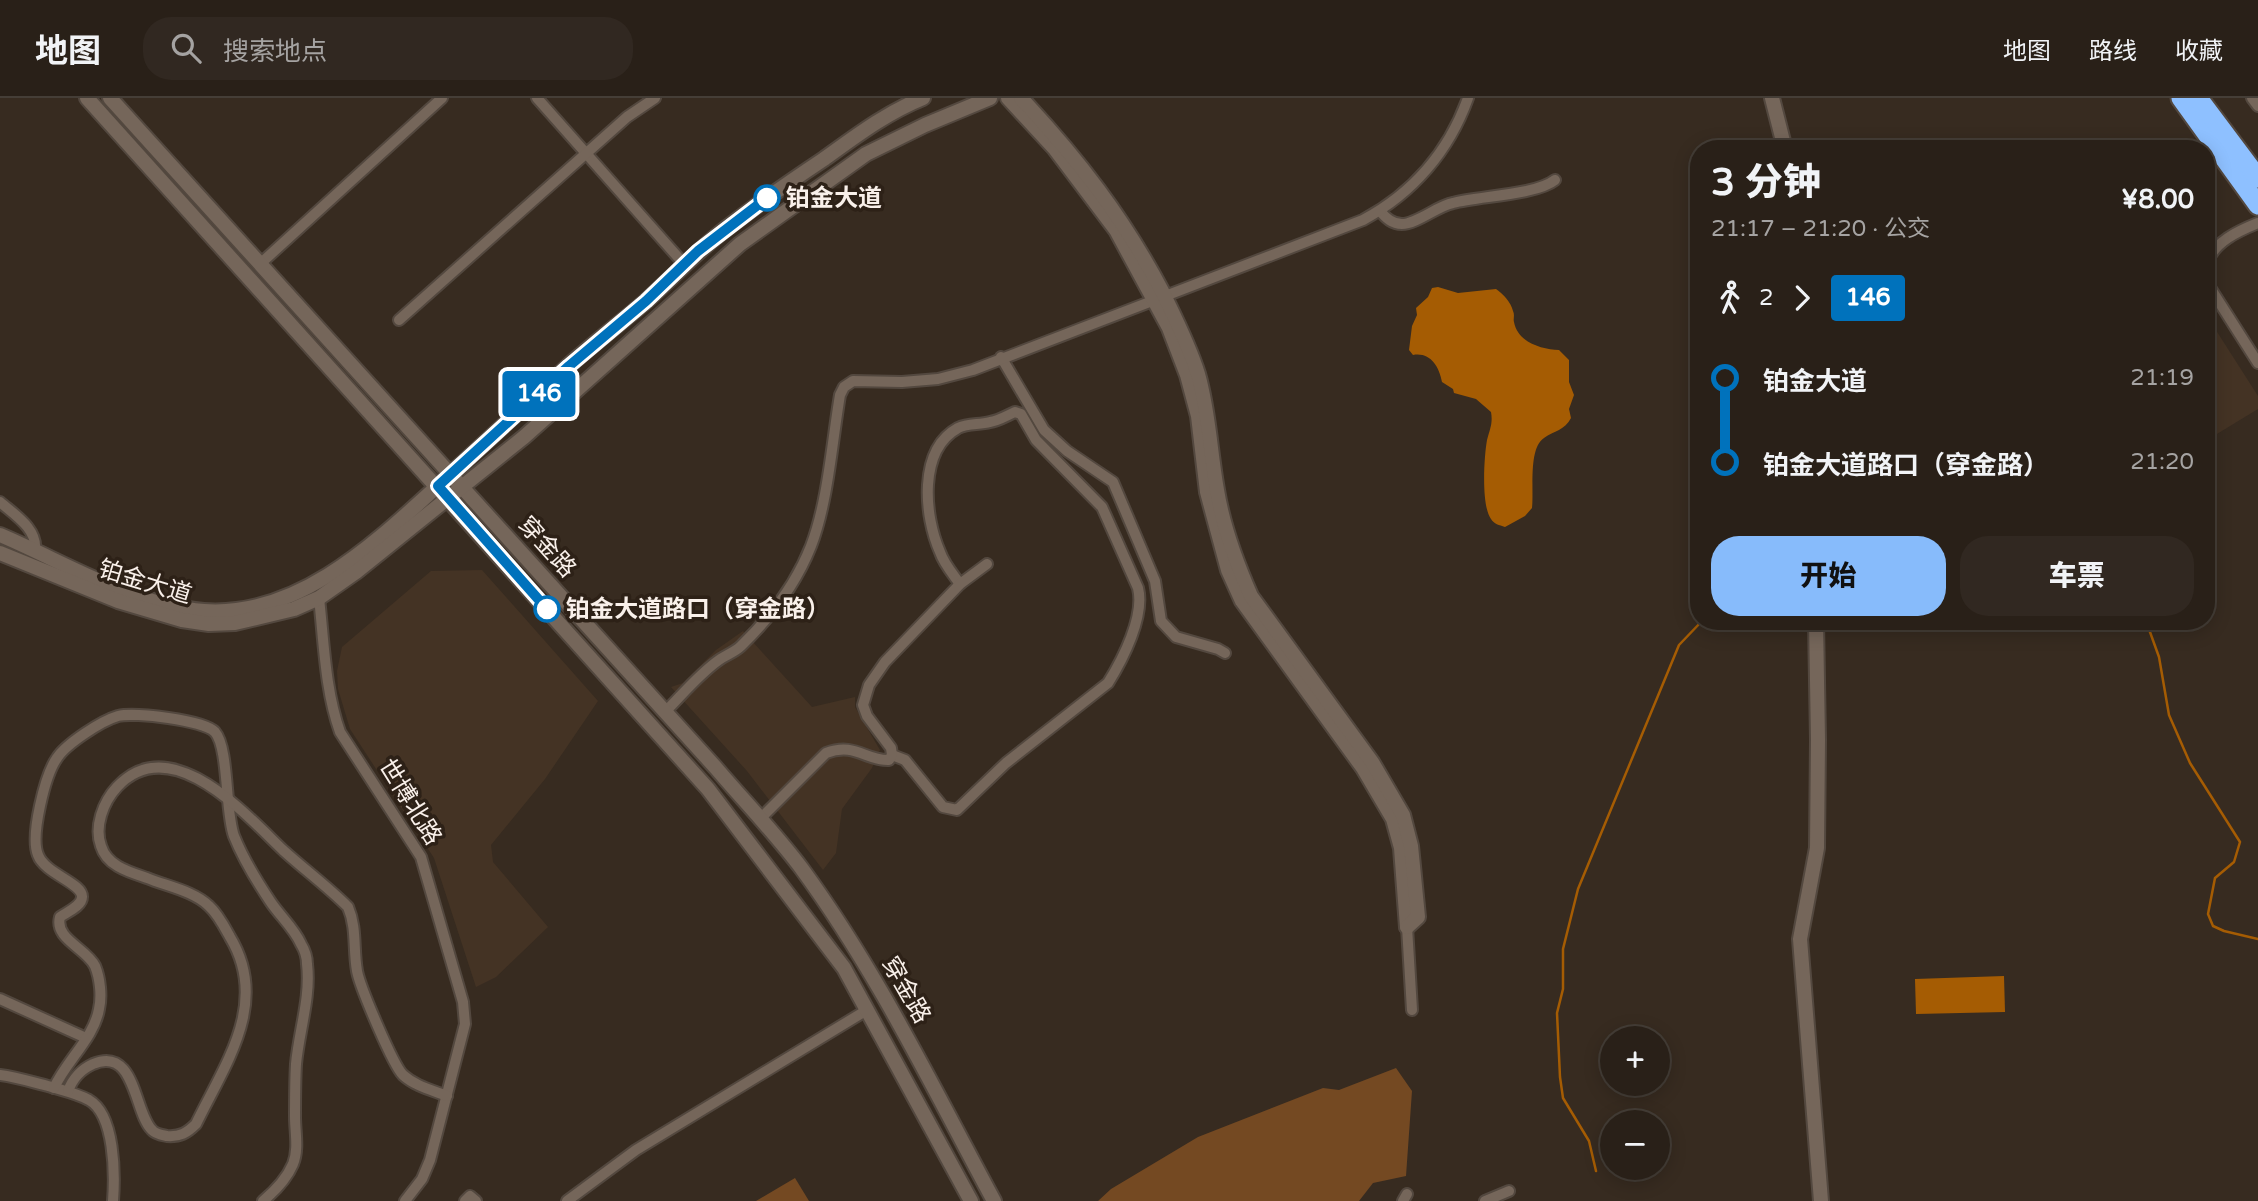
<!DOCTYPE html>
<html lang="zh">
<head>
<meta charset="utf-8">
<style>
  body { margin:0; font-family:"Varela Round","Noto Sans SC",sans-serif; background:#312821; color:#f1f3f6; height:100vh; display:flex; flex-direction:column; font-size:26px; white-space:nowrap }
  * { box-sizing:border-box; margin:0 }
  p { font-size:23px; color:#a5a3a2 }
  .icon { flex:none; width:38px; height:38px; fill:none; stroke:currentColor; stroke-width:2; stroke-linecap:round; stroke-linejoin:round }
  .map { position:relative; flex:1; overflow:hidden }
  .sheet { position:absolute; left:1690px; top:42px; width:525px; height:490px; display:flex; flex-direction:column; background:#292018; border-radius:28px; box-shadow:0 4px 18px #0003,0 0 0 2px #453e37 }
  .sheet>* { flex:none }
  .badge { padding:0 14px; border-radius:5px; font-size:24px; line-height:46px }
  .buttons { position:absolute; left:1600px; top:928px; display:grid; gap:14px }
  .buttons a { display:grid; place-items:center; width:70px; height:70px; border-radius:50%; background:#292018; box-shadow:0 4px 18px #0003,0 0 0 2px #453e37; font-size:35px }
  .map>.badge { position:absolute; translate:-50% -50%; box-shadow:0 0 0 4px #fff }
  .legs { display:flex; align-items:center; gap:10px; height:77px; padding:0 21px; font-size:23px }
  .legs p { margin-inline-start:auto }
  .headline { display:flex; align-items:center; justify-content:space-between; height:119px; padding:0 21px }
  h1 { font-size:38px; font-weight:800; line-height:52px }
  .cta { display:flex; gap:14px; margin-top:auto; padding:14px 21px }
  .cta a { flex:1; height:80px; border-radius:28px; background:#87bbfb; color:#111; font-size:28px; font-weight:800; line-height:80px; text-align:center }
  .cta a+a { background:#312821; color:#f1f3f6 }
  ul { padding:0 21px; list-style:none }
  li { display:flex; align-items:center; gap:24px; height:84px; font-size:26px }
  li i { display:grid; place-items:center; width:10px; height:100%; margin:0 9px; background:currentColor }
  li i::after { content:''; width:18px; height:18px; margin:-9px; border:5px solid; border-radius:50%; background:#292018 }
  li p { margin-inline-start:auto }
  li:first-child i { background:linear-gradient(#0000 50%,currentColor 0) }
  li:last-child i { background:linear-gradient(currentColor 50%,#0000 0) }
  header { display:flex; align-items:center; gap:42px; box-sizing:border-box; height:98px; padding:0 35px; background:#292018; border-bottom:2px solid #453e37 }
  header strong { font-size:33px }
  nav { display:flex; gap:38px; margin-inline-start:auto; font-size:24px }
  .search { width:490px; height:63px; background:#312821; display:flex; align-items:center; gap:18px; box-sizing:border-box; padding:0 24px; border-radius:28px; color:#a5a3a2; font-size:26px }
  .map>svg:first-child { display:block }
  .built { fill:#443324 }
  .green { fill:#744922 }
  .water { fill:#a55c03 }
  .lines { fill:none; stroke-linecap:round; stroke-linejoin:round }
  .stream { stroke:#a55c03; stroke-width:2.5 }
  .street-casing { stroke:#53483f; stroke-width:14 }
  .secondary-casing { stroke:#53483f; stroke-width:18 }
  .highway-casing { stroke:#53483f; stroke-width:23 }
  .street { stroke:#75665a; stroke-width:10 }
  .secondary { stroke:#75665a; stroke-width:14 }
  .highway { stroke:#8ec0ff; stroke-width:19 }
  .line-1-casing { stroke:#fff; stroke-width:16 }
  .line-1 { stroke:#0072bc; stroke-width:10 }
  .stop-1-dot { fill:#fff; stroke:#0072bc; stroke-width:3.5 }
  .labels { text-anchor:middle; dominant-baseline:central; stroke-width:7; stroke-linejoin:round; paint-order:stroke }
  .stop-label { font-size:24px; font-weight:bold; fill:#f9f0ea; stroke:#2d2117; text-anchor:start }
  .street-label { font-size:24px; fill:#f9f0ea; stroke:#2d2117 }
</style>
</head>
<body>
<header>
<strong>地图</strong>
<div class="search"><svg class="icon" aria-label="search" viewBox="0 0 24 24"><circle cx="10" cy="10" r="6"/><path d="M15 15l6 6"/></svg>搜索地点</div>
<nav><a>地图</a><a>路线</a><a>收藏</a></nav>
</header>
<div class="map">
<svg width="2258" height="1103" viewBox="0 0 2258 1103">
  <rect width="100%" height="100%" fill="#372b20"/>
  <g class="built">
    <path d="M2207,226H2212L2258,298V311L2207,342Z"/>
    <path d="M482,472L598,603L545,681L491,747L493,764L548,829L496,879L476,889L434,760L350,631L338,591L337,573L342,549L431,473Z"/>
    <path d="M743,533L812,609L855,599V609L880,652L872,670L842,711L836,755L823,772L747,673L671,589L683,585L716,552Z"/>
  </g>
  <g class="green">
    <path d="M1396,970L1412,993L1406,1078L1373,1085L1359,1103H1098L1111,1091L1198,1039L1323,990L1339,992Z"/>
    <path d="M795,1080L809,1103H756Z"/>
  </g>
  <g class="water">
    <path d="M1438,189L1458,195L1496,191C1503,196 1511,204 1513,213C1515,217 1513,221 1514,224C1518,245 1542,251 1559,252L1569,262V284L1574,297L1569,311L1571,320C1565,332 1554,333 1544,340C1528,350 1534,393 1532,410L1525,418L1505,429C1499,427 1494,426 1491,421C1481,407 1484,359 1487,342C1490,331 1493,325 1491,314L1476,301L1454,295L1453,291L1442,284C1439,268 1430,254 1413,257L1409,252L1412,228L1417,217L1416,210L1428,199L1432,190Z"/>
    <path d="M2004,878L2005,914L1916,916L1915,881Z"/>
  </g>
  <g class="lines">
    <g class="stream">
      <path d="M2146,523L2159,559L2169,617L2190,665L2240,744L2234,764L2215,780L2208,816L2213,828L2224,833L2258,841"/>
      <path d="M1596,1073L1589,1043L1563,1000L1560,979L1557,915L1563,891V851L1578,791L1679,547L1702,523"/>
    </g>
    <g class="street-casing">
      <g id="street">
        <path d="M537,0L684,166"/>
        <path d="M2252,0L2258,8"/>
        <path d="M1380,113C1386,120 1392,126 1402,126C1417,126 1437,108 1453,105C1479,98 1536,97 1555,82"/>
        <path d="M2207,165C2214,144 2238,133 2258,125"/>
        <path d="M260,166L442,0"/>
        <path d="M2207,178L2209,188L2258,265"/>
        <path d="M399,222L627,19L655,0"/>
        <path d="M1001,259L1044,332L1067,353L1113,384L1155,483L1161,523L1176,539L1218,551L1225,555"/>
        <path d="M0,404C15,417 38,431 35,453"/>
        <path d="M319,500C324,544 325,592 340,634L421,759L463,904L465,926L430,1062L422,1081L405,1103"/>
        <path d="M665,614C682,597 699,576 719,562C726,557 735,554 741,548C770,520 796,486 811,448C828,404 832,344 840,297L844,289L853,283L902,284L938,281L973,272L1363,122C1413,95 1449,53 1468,0"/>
        <path d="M892,657L905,662L943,709L957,712L1006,665L1108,585C1123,561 1145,518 1138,490L1102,409L1036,342L1021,316L1015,314C1006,318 998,323 990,324C979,327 968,325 958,330C918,352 924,418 940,454C944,466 953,476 960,486"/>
        <path d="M760,721L826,655C856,644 865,663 889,662L892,657L891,650L867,618L863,607L869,587L885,564L960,486L987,466"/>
        <path d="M1407,829L1412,912"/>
        <path d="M0,901L86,940"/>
        <path d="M0,977C16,979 32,984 48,988C61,992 76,995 89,1002C115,1017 115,1076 113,1103"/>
        <path d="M54,990C66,963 94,940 99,911C102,898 100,880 95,868C86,850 54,841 60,819C67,814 82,808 82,799C83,785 45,776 38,757C30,738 45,677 57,660C66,646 101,623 118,618C134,614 204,622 215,634C229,650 225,714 234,738C242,758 258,785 270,803C279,817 294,830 301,846C304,851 307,859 307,866C311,899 299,933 296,966C295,983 295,1001 295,1019C295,1034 299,1051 293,1066C287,1080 275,1093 263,1103"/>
        <path d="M68,993C73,980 80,972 93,966C136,948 134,1015 152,1032C155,1036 162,1037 167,1038C180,1039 187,1035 196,1026C225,966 270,905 230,839C224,828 218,816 209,808C194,793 166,788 147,780C129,774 107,768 101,748C94,729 103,704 117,689C171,631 246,717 284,753C305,772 328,789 348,809C357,830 353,850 357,873C360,889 393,967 403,977C415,988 432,992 447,998"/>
        <path d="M465,1103L470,1098L476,1103"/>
        <path d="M567,1103L636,1052L867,912"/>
        <path d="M1403,1103L1407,1096"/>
        <path d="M1485,1103L1509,1093"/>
      </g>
    </g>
    <g class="secondary-casing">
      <g id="secondary">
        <path d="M87,0L708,691L844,870L971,1103"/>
        <path d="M110,0L716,670C744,703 776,736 802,771C878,875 933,990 994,1103"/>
        <path d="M1008,0L1055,51L1116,132L1169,230L1187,277L1198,318L1207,394L1228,472L1242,503L1363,670L1393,721L1401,750L1407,829"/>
        <path d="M1021,0C1078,61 1123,119 1162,193C1175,220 1189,247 1198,276C1209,314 1210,353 1217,392C1223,429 1236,464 1251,498L1372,664L1403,717L1411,748L1418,819L1407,829"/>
        <path d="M1772,0L1785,51"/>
        <path d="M0,437C66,465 132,507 204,513C304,520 384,436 452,375C490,340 529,304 567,269C592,247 619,226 645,204C673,179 698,152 728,129C759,105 791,83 824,61C856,38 886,15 923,0"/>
        <path d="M0,455L118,503L182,522L209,526L235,525L294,511L319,500L356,474L524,339L740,146L866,56L925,27L990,0"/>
        <path d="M1816,523L1818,642L1817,750L1800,841L1821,1103"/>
      </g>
    </g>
    <g class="highway-casing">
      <g id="highway">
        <path d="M2181,0L2258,107"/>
        <path d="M2198,0L2258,80"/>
      </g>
    </g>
    <use href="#street" class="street"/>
    <use href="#secondary" class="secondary"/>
    <use href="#highway" class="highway"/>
  </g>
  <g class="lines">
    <g class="line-1-casing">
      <path id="line-1" d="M547,511L438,388L569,268L646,203L698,153L767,100"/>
    </g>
    <use href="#line-1" class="line-1"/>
  </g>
  <g class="stop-1-dot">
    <circle cx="767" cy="100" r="12"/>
    <circle cx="547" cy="511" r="12"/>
  </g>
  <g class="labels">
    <g class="stop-label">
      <text x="786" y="100">铂金大道</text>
      <text x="566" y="511">铂金大道路口（穿金路）</text>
    </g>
    <g class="street-label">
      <text transform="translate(547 449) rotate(48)">穿金路</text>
      <text transform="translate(145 484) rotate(17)">铂金大道</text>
      <text transform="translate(410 704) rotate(58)">世博北路</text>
      <text transform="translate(906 892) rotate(60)">穿金路</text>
    </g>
  </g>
</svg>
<div class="buttons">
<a>+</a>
<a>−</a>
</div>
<b class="badge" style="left:539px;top:296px;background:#0072bc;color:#fff">146</b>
<section class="sheet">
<div class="headline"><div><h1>3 分钟</h1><p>21:17 – 21:20 · 公交</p></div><b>¥8.00</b></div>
<div class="legs"><svg class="icon" aria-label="walk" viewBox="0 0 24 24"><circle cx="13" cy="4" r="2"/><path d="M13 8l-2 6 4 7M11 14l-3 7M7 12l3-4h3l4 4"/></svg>2<svg class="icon" aria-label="forward" viewBox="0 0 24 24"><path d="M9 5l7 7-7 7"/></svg><b class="badge" style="background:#0072bc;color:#fff">146</b></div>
<ul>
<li><i style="color:#0072bc"></i><b>铂金大道</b><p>21:19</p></li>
<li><i style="color:#0072bc"></i><b>铂金大道路口（穿金路）</b><p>21:20</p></li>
</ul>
<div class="cta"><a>开始</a><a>车票</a></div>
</section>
</div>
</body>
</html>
